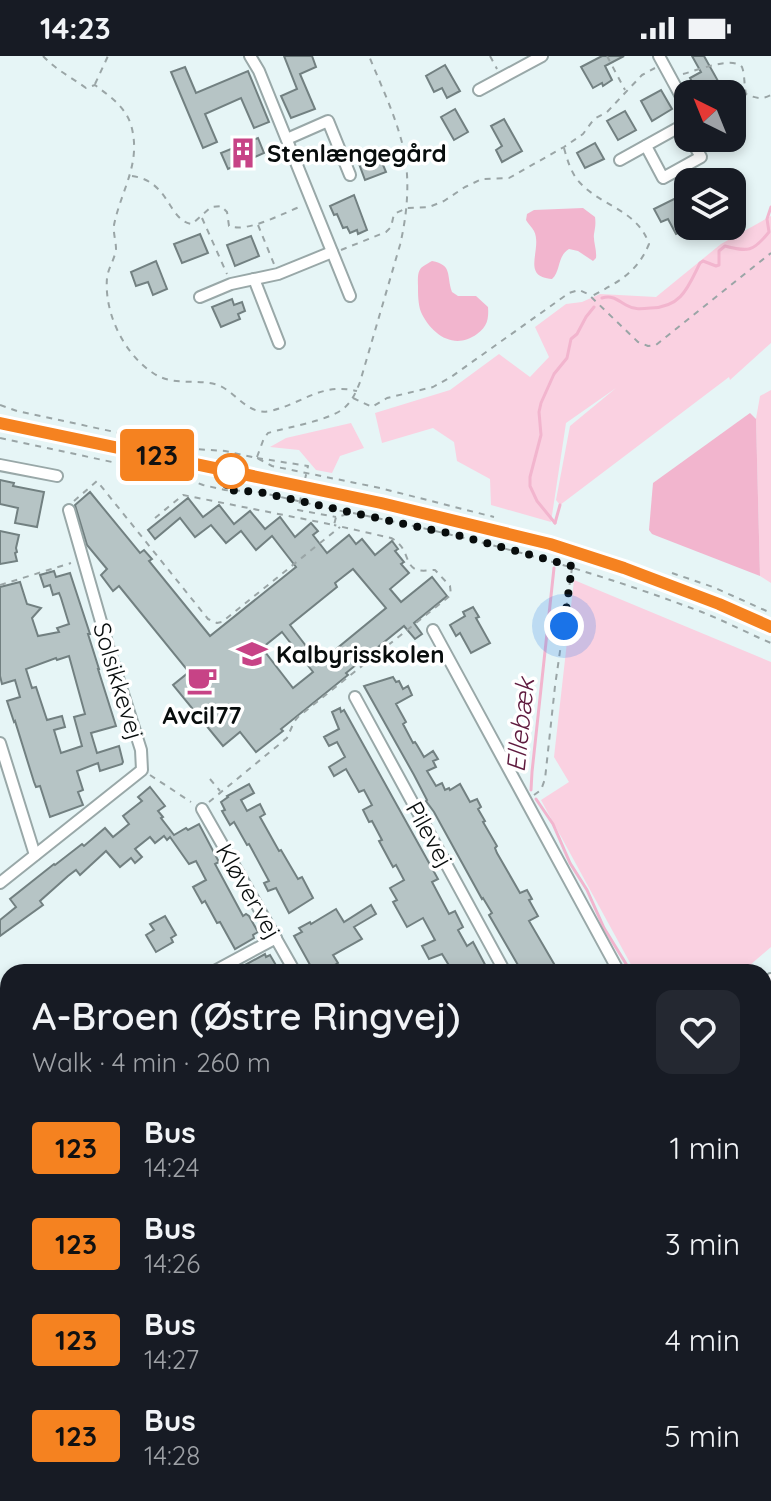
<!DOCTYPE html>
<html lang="en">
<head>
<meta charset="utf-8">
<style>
  body { margin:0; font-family:Quicksand,sans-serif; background:#242831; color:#f1f3f6; height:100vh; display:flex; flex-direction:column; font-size:30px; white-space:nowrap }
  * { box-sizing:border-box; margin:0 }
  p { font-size:26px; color:#9ea1a6 }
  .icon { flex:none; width:44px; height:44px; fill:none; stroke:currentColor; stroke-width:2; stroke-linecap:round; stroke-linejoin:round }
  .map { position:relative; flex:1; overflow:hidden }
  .side { position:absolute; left:0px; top:908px; width:772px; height:538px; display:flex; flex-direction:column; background:#171b24; border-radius:24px 24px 0 0; box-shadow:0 4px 12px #0003 }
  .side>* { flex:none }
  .badge { padding:0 16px; border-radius:6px; font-size:28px; line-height:52px }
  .needle { width:52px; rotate:317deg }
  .buttons { position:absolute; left:674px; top:24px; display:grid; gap:16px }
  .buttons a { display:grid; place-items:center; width:72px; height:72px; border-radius:16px; background:#171b24; box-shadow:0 4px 12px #0003; font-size:40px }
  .you { position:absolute; width:40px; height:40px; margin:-20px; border:6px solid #fff; border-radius:50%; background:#1a73e8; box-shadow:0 0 0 12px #1a73e833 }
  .map>.badge { position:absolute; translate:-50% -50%; box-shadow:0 0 0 4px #fff }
  .round { display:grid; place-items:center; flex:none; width:84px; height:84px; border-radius:16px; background:#242831 }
  .overview { display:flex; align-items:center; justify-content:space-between; height:136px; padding:0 32px }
  h1 { font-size:38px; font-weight:600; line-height:60px }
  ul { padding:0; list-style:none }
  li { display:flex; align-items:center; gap:24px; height:96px; padding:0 32px }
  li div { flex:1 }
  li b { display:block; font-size:30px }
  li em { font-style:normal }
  li .badge { min-width:88px; font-weight:700; text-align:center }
  .status { display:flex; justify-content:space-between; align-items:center; height:56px; padding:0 40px; background:#171b24; direction:ltr }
  .status svg { height:22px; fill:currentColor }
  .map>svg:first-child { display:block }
  .green { fill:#fad1e1 }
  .water { fill:#f2b5ce }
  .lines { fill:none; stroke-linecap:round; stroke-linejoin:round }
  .stream { stroke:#f2b5ce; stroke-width:3 }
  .building { fill:#b6c4c5; stroke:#728081; stroke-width:2; fill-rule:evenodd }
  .minor-casing { stroke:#99a8a8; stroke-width:14 }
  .tertiary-casing { stroke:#99a8a8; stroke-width:16 }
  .path { stroke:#9aa5a6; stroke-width:2; stroke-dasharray:6 6; stroke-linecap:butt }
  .minor { stroke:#fff; stroke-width:10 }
  .tertiary { stroke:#fff; stroke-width:12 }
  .path-bridge { stroke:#9aa5a6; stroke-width:2; stroke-dasharray:6 6; stroke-linecap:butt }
  .line-casing { stroke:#fff; stroke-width:18 }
  .line { stroke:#f58220; stroke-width:12 }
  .walk { stroke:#080d0d; stroke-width:8; stroke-dasharray:0 14.4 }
  .stop-dot { fill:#fff; stroke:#f58220; stroke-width:4 }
  .labels { text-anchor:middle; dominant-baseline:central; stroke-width:7; stroke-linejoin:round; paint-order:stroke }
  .poi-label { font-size:24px; font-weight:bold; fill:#080d0d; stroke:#fff; text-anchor:start }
  .street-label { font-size:24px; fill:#080d0d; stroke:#fff }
  .water-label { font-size:26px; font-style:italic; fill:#5e193d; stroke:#fff }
</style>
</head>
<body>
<div class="status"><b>14:23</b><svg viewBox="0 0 49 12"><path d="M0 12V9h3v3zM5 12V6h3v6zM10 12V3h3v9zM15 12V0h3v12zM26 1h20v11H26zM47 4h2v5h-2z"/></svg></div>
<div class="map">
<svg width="771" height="1445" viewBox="0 0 771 1445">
  <rect width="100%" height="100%" fill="#e6f5f6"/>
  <g class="green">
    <path d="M771,160V287L730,324L729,321L560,449L556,444L570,370L616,332L566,367L551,466L491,449L490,423L457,405L454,386L433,372L382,387L375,357L450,334L499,298L530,321L549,301L535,271L566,248L582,246L600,238L656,241L721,188Z"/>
    <path d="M771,334V527L760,520L756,363L760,340Z"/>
    <path d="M351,367L364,392L340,400L332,417L316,414L299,394L270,391L286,382Z"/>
    <path d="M574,524L771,606V891L742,916H706L702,908L689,916H635L541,744L569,726L554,701Z"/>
    <path d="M764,1169L771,1182V1445H284L292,1438H764Z"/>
  </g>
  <g class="water">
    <path d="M583,152L595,161C596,168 595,172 594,178C593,185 597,194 596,202L593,205L578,195L569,193C557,200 561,215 552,223C520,221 543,193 534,175C532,171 528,168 526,164L527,158L534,154Z"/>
    <path d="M432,205C453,209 446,219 452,236L458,240H476L488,251C489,263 487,271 477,278C454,295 431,278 421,256C418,248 418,238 418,230C418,224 417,217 421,212C423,210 430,206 432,205Z"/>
    <path d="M750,357L756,363L760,520L657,480L652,478L649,474L653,427Z"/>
  </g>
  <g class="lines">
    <g class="stream">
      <path d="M602,242C613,239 617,244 626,249C634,254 642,253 651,252C682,251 688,231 700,207L703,205L716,210L719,209V195L725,190C748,196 753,196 769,176L767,163L771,151"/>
      <path d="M555,467L537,445L530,430V421L541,379L539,356L541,347L554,318L567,302L571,283L577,278L586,261L594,251"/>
      <path d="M555,467L560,449"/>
      <path d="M531,734L532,716L554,512"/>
      <path d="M536,743L553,768L570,807L587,834L604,872L631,916"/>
      <path d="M277,1445L285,1438"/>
    </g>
  </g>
  <g class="building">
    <path d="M284,0H312L316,11L300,18L315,53L291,62L281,40L297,33Z"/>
    <path d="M602,0H624L605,10L612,24L603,30L602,27L593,32L581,11Z"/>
    <path d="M692,0H704L718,25L710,29L715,38H698L690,22L701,16Z"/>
    <path d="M445,9L460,35L447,42L442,32L434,36L426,20Z"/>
    <path d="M185,11L196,37L248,15L269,66L254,72L241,42L205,58L217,86L203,92L171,16Z"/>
    <path d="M661,34L672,53L652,65L641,45Z"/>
    <path d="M455,53L468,76L454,84L441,61Z"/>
    <path d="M625,55L636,74L618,84L607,65Z"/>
    <path d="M504,63L522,95L502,106L496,94L502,90L491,70Z"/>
    <path d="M258,82L264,97L228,113L221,97Z"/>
    <path d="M595,87L604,103L585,112L577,97Z"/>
    <path d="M378,97L386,116L365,124L358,105Z"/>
    <path d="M354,139L367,174L358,178L357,174L350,177L347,171L343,172L337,158L334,159L330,150Z"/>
    <path d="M678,141L685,153L683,154L688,164V170H691L693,174L682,180L680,176L676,178L668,163L661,166L654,153Z"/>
    <path d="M200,178L208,197L182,207L174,188Z"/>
    <path d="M251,180L259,200L235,210L227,189Z"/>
    <path d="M156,205L167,233L153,239L148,226L136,230L131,216Z"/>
    <path d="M232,243L234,249L242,246L245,255L238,258L240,263L221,271L212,251Z"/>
    <path d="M0,424L14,427L13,430L44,436L37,471L15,467L18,452L0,448Z"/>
    <path d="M90,436L140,497L144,494L152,503L149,505L210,580L296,511L272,480L256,494L241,475L226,487L211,469L195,481L180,462L155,483L148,474L188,442L203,461L219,449L234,468L250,455L265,473L280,461L295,481L311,467L318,475L313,479L327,497L349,479L356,488L362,483L375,499L392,485L398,493L395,495L404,506L401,508L409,517L390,533L401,546L432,521L447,540L414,567L422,578L415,583L404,570L346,617L348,619L281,673L283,675L256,696L240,676L223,690L173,629L189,616L119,530L113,535L101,519L107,513L87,489L75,449ZM353,513L386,552L319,607L290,569L337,531L335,527ZM282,576L313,616L293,632L262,592Z"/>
    <path d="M0,475L19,479L16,492L17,496L15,497L17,505L0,508Z"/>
    <path d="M54,515L56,521L70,517L90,578H88L99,613H98L116,670L91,677L97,697L119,690L123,706L122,708L100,715L98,707L77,715L83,734L78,736L83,749L50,761L40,730L36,731L34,726L15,665L14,666L7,645L20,641L15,624L2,628L0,620V531L20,526L27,548L41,552L32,562L38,580L59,576L57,572L69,568L61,542L59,537L53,539L50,529L44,531L40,519ZM69,600L85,658L74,661L82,690L61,697L54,674L65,671L62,660L47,664L36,631L32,632L26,613L56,602L57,604Z"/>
    <path d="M473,551L479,561L476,562L490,587L471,597L460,577L456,580L450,569L465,560L463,556Z"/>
    <path d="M393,621L396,626L399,625L403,633L408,630L412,639L396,648L406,666L403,668L413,687L415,686L417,689L424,701L433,695L438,703L433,705L436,711L427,715L436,730L442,727L445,734L449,732L450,734L460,728L470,746L477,743L481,751L478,753L485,765L483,766L497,790L495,792L497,797L520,837L527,834L532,843L529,844L538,860L529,865L557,913L552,916H522L489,859L492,857L483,842L482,843L434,756L426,745L427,744L414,719L364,630Z"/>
    <path d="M340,652L341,656L344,654L438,823L432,826L449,858L455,855L463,871L458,874L467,890L473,886L489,916H453L442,898L429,903L422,890L435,884L423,862L407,871L393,846L397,844L390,832L404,824L396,809L393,811L379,785L382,784L372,765L369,766L363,754L372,749L364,734L359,736L346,713L334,720L329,711L345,701L337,686L329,690L324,681L339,673L332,656Z"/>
    <path d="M249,728L254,737L241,744L247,755L260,748L265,758L260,761L279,795L281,794L298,823L302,821L313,842L289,857L276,832L268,835L264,827L269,825L249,788L247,789L234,766L230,769L222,755L225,754L221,746L228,741L227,740Z"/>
    <path d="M150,731L165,750L158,755L163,761L161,762L174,779L186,772L188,774L199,768L219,806L215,808L243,860L246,858L249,860L258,876L253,879L254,882L235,893L220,866L217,867L205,845L202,847L193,831L206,824L196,805L189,808L170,781L167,784L164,780L155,787L150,781L135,793L142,801L135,807L131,802L120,811L106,795L80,819L76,814L68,820L40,845L43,849L0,880V864L16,851L10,843L54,808L55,809L82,788L84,790L105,772L113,781L129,768L123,760L142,745L138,741Z"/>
    <path d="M371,849L376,858L354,871L362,883L333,899L338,907L323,916H314L294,880L302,876L299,872L310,866L311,868L336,853L344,866Z"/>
    <path d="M165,860L176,879L171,882L173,886L156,896L146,879L154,874L150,868Z"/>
    <path d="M265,898L266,901L270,899L280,916H249L245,909Z"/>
  </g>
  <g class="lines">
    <g class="minor-casing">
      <g id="minor">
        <path d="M250,0L259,15L280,67L350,240"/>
        <path d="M479,34L542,0"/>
        <path d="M287,83L328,65L350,119"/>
        <path d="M646,90L663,122L701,101L690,82"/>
        <path d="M620,104L683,69L684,46L659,0"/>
        <path d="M254,223L279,287"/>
        <path d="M200,241L231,228L278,218L332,196"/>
        <path d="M0,409L57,420"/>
        <path d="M433,574L619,916"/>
        <path d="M355,641L505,916"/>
        <path d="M0,687L35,799"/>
        <path d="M202,753L295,916"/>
        <path d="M0,827L142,714L141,694L108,590L69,454"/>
        <path d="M213,916L276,882"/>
        <path d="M764,928L771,923"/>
        <path d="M764,1014L771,1027"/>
        <path d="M0,1033L8,1028"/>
        <path d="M0,1044L8,1060"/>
        <path d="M764,1271L771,1284"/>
        <path d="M764,1295L771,1294"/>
        <path d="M204,1438L208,1445"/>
        <path d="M645,1438L649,1445"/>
        <path d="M751,1438L755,1445"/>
        <path d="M42,1445L50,1442L53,1438"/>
        <path d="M228,1445L235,1438"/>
        <path d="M368,1445L369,1438"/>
        <path d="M527,1445L533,1441L544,1445"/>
        <path d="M569,1445L580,1438"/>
      </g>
    </g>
    <g class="tertiary-casing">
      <path id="tertiary" d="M0,367L381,447L550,488L624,512L719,548L771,571"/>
    </g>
    <g class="path">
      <path d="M43,0C56,14 71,21 86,32L95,29C109,40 125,50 131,69C142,107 121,134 114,169C113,177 116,185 116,193C115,203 108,212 107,222C104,257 124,298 153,317C174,331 196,322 218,329C236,336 248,360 270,355C302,348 321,326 357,335"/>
      <path d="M490,0L497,13"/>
      <path d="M607,0L625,34"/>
      <path d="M683,18C698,14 733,0 742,11C745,19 744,30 746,38C755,42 762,44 771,39"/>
      <path d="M95,28L108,0"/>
      <path d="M564,92C567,103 570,113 576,122C597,150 637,152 649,188C637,217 618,226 592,240"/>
      <path d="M132,120C170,125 168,165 192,168L211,151L221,150L227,156L229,170C248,177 283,157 302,150"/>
      <path d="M202,162L227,218"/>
      <path d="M258,169L274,208"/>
      <path d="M341,194L386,176L391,171L394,158L407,152L429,151L444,145L465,131L482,123L509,122L564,91L583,78L594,63L607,56L642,19L655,12"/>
      <path d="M353,342L372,351L387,342L433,331L451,321L569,237L579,234L588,238L638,286L648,290L656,289L771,197"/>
      <path d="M0,349L17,355L194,393L225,395L257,402L272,410L380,432L494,461"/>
      <path d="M0,382L182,421L203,429L225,434L259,436L350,457"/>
      <path d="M257,401L264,382L268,377C288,371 327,365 343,353C352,346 356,336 360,326L400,189C408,155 411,117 401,83C393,54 380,27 369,0"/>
      <path d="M74,445L97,425L208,563L217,567L222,566L340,471"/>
      <path d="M155,462L183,439L334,469L336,461L353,457C471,481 586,512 699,555C723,564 747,577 771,587"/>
      <path d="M672,517L713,531L771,557"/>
      <path d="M0,529L71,507"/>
      <path d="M150,719L191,746"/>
      <path d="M210,723L220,735"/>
      <path d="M534,739L541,734L545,723L555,630L572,512"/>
      <path d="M209,746L287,682L294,666L298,661L451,539L450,530L435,514C429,514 421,516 415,513C404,507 409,491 391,482L334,469"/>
    </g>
    <use href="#minor" class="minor"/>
    <use href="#tertiary" class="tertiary"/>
    <path class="path-bridge" d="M257,402L308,410L298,454L336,461"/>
  </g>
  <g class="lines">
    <g class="line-casing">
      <path id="line" d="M0,367L381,447L550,488L624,512L719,548L771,571"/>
    </g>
    <use href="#line" class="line"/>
    <path class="walk" d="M231,415L225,434L259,436L404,468L457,479L572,510L564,570"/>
  </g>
  <defs>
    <g id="building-bare" transform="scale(2.4)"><path d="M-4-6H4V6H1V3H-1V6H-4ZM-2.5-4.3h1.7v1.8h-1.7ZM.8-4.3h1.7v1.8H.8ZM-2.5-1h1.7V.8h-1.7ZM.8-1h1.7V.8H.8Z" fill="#c74386" stroke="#fff" stroke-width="2.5" paint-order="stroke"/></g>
    <g id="school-bare" transform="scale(2.4)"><path d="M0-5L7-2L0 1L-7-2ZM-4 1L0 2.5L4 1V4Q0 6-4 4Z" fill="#c74386" stroke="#fff" stroke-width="2.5" paint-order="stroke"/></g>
    <g id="cafe-bare" transform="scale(2.4)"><path d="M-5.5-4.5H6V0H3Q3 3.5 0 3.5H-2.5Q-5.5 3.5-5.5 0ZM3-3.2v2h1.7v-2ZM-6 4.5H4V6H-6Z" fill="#c74386" stroke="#fff" stroke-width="2.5" paint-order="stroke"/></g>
  </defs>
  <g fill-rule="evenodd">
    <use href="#building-bare" x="243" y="97"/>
    <use href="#school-bare" x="252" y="598"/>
    <use href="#cafe-bare" x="202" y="624"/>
  </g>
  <circle class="stop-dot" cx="231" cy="415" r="16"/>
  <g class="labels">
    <g class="poi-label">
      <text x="267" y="97">Stenlængegård</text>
      <text x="276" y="598">Kalbyrisskolen</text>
      <text x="202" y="659" text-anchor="middle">Avcil77</text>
    </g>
    <g class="street-label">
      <text transform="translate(119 625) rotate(73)">Solsikkevej</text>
      <text transform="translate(430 778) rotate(61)">Pilevej</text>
      <text transform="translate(249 835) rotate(60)">Kløvervej</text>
    </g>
    <g class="water-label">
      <text transform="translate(520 669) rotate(-84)">Ellebæk</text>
    </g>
  </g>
</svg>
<div class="buttons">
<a><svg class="needle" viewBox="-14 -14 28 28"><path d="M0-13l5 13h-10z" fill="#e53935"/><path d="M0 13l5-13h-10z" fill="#9ea1a6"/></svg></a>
<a><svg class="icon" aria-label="layers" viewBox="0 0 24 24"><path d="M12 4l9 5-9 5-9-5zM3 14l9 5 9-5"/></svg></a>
</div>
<div class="you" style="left:564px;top:570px"></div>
<b class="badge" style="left:157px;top:399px;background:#f58220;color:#111">123</b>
<section class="side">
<div class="overview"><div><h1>A-Broen (Østre Ringvej)</h1><p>Walk · 4 min · 260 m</p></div><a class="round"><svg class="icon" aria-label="heart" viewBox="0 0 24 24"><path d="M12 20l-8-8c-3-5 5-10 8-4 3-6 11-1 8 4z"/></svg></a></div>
<ul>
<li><span class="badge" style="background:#f58220;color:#111">123</span><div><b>Bus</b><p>14:24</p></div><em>1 min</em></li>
<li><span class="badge" style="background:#f58220;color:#111">123</span><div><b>Bus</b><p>14:26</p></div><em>3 min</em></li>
<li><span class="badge" style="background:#f58220;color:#111">123</span><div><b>Bus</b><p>14:27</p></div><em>4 min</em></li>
<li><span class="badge" style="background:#f58220;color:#111">123</span><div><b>Bus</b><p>14:28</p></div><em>5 min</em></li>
</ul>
</section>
</div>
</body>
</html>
